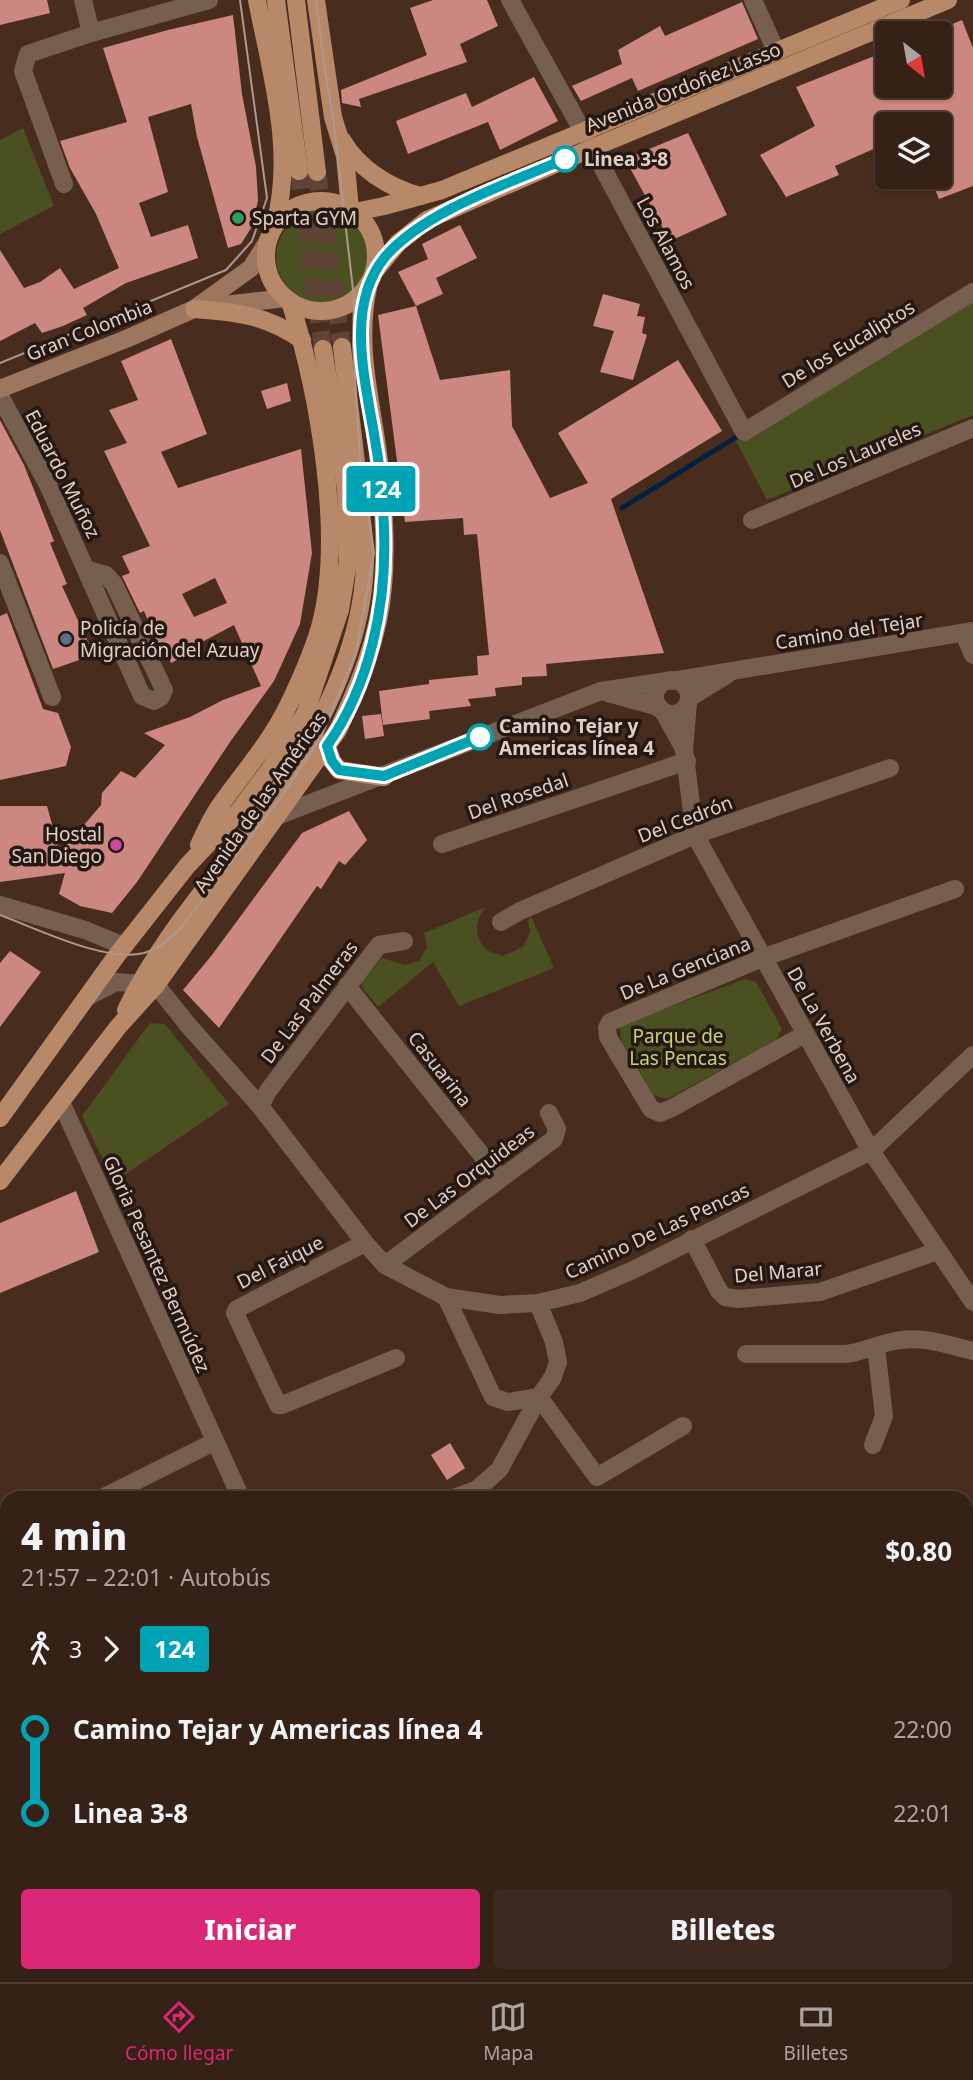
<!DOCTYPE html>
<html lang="es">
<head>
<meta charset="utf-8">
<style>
  body { margin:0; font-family:"Noto Sans",sans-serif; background:#3d291f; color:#f1f3f6; height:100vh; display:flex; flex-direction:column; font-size:26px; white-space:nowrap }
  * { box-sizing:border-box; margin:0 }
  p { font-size:23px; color:#aaa3a1 }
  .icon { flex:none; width:38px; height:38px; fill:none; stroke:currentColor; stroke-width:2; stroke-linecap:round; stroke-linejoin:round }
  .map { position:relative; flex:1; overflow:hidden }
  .sheet { position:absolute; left:0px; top:1491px; width:973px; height:492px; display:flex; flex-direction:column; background:#362116; border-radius:21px 21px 0 0; box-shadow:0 2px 5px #0004,0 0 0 2px #503e35 }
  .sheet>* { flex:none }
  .badge { padding:0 14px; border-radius:5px; font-size:24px; line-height:46px }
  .needle { width:46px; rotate:149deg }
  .tools { position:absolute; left:875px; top:21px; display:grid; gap:14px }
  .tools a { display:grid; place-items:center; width:77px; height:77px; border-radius:7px; background:#362116; box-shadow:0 2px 5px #0004,0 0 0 2px #503e35; font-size:35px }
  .map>.badge { position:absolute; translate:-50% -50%; box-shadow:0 0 0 4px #fff }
  .legs { display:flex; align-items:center; gap:10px; height:77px; padding:0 21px; font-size:23px }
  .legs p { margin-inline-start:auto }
  .head { display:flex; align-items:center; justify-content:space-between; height:119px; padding:0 21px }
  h1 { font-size:38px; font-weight:800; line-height:52px }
  .primary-button { display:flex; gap:14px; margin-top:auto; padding:14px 21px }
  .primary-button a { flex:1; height:80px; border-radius:7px; background:#db2777; color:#fff; font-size:28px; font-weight:800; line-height:80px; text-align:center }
  .primary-button a+a { background:#3d291f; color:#f1f3f6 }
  ul { padding:0 21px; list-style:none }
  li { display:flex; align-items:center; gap:24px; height:84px; font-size:26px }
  li i { display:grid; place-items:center; width:10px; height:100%; margin:0 9px; background:currentColor }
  li i::after { content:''; width:18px; height:18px; margin:-9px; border:5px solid; border-radius:50%; background:#362116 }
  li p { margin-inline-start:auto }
  li:first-child i { background:linear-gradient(#0000 50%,currentColor 0) }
  li:last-child i { background:linear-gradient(currentColor 50%,#0000 0) }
  .tabs { display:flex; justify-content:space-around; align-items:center; height:98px; border-top:2px solid #503e35; background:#362116; font-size:19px; color:#aaa3a1 }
  .tabs a { display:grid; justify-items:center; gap:4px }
  .tabs .active { color:#db2777 }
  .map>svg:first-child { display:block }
  .green { fill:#4b5021 }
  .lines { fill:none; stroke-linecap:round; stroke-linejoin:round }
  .stream { stroke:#02203f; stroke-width:5 }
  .building { fill:#cc8880; fill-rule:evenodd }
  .primary-tunnel { stroke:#5f4436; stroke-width:18; stroke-dasharray:18 9; stroke-linecap:butt }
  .minor { stroke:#775f50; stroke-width:18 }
  .tertiary { stroke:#775f50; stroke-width:18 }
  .secondary { stroke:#9c775e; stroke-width:18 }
  .primary { stroke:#b88969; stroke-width:18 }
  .tram { stroke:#ae998e; stroke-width:2 }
  .line-1-casing { stroke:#fff; stroke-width:16 }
  .line-1 { stroke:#00a3b4; stroke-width:10 }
  .stop-1-dot { fill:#fff; stroke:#00a3b4; stroke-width:3.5 }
  .leisure-dot { fill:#2e9e5b; stroke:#251812; stroke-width:2.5 }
  .service-dot { fill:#5c6f8a; stroke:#251812; stroke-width:2.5 }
  .hotel-dot { fill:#d1479c; stroke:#251812; stroke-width:2.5 }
  .labels { text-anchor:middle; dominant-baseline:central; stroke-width:7; stroke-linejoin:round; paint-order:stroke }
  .street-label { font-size:19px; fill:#e1cfc6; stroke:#251812 }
  .stop-label { font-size:19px; font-weight:bold; fill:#e1cfc6; stroke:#251812; text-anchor:start }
  .poi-label { font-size:19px; fill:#e1cfc6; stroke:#251812; text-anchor:start }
  .park-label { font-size:19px; fill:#c7d277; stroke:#251812 }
</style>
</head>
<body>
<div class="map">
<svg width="973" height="1982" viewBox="0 0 973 1982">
  <rect width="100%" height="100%" fill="#482c1d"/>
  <g class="green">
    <path d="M23,128L54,206L0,234V140Z"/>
    <circle cx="322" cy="257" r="46"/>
    <path d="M973,297V415L767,500L736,441L753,433Z"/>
    <path d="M486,907C474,921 474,936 486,950L503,956L523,947L530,932L528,921L531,916L554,968L459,1006L433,962L378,1007L361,986L362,981L382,958L405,965L419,961L427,947L424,933Z"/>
    <path d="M745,979L756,982L782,1029L776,1040L667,1099L653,1095L621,1041L620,1028L628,1022Z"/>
    <path d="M150,1023L165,1024L229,1104L114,1182L82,1116Z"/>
  </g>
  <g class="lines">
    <path class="stream" d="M622,508L741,434"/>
  </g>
  <g class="building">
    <path d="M0,0H47L50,13L0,25Z"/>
    <path d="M433,0H487L498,26L460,44L467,62L359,99L361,107L342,103L341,90L427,55L410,8Z"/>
    <path d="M742,2L758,39L638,91L632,78L581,101L572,86L622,64L618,50L660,26L665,36Z"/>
    <path d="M233,15L242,94L256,167L258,200L253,225L241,244L228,248L197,137L191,104L148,117L168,192L139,203L151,237L188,225L198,258L126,283L83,308L87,315L63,326L42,333L35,323L0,341V250L24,288L40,282L60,268L74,289L119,268L96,214L70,168L60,141L127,122L103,48L168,30Z"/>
    <path d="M962,20L973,48V186L939,199L930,177H940V124H887V143L835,166L839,175L786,197L760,155L815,126L796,87L887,51V86H940V29Z"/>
    <path d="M534,77L558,121L500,150L488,122L408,154L396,121L466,93L472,107Z"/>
    <path d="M688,133L727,215L670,241L625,159Z"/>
    <path d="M460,225L477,258L436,278L443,294L416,306L398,272L428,259L422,244Z"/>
    <path d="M603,294L640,304L637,316L645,317L642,333L647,335L633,380L600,372L614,331L593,326Z"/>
    <path d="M416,306L440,380L510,370L512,426L550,498L588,483L558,433L678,360L722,431L611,499L664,653L546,664L547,676L522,677V685L495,688L496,696L468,699L471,706L429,711L430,719L383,725L379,691L429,684V680L478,675L477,656L489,655L477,534L464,535L463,518L405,522L378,315Z"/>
    <path d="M171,339L207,434L161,452L178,488L301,449L312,553L300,624L274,681L230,742L137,882L112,913L80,906L59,894L65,873L0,882V806H47L60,853L101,805L102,793L121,771L135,778L165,745L144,733L190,717L223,700L261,686L234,625L185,651L187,655L171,663L163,642L158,644L144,611L140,613L122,576L130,573L122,556L150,546L104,451L127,443L109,410L138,400L121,361ZM215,578L227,603L194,617L182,594Z"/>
    <path d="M287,383L291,401L267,409L261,391Z"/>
    <path d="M0,420L24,465L38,500L54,541L50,543L67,584L62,586L94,655L53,669L0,530Z"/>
    <path d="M7,613L43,709L58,713L71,747L66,766L0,780V616Z"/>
    <path d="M381,714L384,736L365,739L362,716Z"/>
    <path d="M349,811L367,840L345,865L339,861L321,889L317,886L219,1028L183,990L212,955L302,833Z"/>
    <path d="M10,951L41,972L0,1027V963Z"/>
    <path d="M76,1191L99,1252L0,1293V1223Z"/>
    <path d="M450,1443L465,1468L447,1480L431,1455Z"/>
  </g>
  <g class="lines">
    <g class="primary-tunnel">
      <path d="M299,171L323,349"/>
      <path d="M317,172L342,347"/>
    </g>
    <g class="minor">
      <path d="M83,0L91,33"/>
      <path d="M510,0L592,148L744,432L973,292"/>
      <path d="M753,0L776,51"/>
      <path d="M64,184L23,71L28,54L91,33L209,0"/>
      <path d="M0,396L49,487L142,696L154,701L161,697L164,690L114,584L106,575L88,570"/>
      <path d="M752,520L973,428"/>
      <path d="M0,563L52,697"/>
      <path d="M964,634L973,655"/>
      <path d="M688,703L684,749L695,835L871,1151L973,1302"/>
      <path d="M663,711L684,749"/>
      <path d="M442,844L687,761"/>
      <path d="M0,905L85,930L124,946"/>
      <path d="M501,922L520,911L695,835L890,768"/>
      <path d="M347,986L500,1178"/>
      <path d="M87,997L116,982L156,985L188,1025L260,1106L365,1243L385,1265L446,1297L500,1305L538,1303L580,1293L633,1270L871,1151L973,1055"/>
      <path d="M805,1034L672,1108L660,1113L651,1109L608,1037L607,1028L610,1022L762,958L955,889"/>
      <path d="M61,1102L241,1498"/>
      <path d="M260,1106L268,1091L379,945L404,941"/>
      <path d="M692,1239L719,1291L725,1297L738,1299L820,1292L938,1251"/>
      <path d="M365,1243L237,1309L235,1313L278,1405H282L396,1358"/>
      <path d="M385,1265L554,1139L557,1129L549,1113"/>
      <path d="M446,1297L493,1397L508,1402L539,1397L597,1477L683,1426"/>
      <path d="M746,1354H846C863,1352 878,1344 895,1341C921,1335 947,1345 973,1351"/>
      <path d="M873,1445L884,1416L876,1347"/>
      <path d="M102,1498L214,1442"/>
      <path d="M453,1498L476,1490L499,1470L539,1397L553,1377L558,1362L554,1342L538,1303"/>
      <path d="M0,1549L7,1545"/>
      <path d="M280,1976L285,1982"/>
      <path d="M633,1976L639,1982"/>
      <path d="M675,1982L681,1976"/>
    </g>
    <g class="tertiary">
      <circle cx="672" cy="697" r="17"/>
      <path d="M672,681L973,631"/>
      <path d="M608,693L659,707"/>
      <path d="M689,698L728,674"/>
      <path d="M277,816L601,691L667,681"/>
    </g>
    <g class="secondary">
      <path d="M215,306L286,298"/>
      <path d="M0,389L126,339L194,309L251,268L268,241"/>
    </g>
    <g class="primary">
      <path d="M257,0C271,73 295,151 275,224"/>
      <path d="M276,0L299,171"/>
      <path d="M296,0L317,172"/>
      <path d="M316,0L333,117L345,156L350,209"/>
      <path d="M342,140C358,168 389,188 420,196"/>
      <circle cx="321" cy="256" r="55"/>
      <path d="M355,212L384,206L442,190L901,0"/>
      <path d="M374,272L398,243L427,220L592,148L948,0"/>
      <path d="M194,309C237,312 266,315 302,340"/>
      <path d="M327,746L332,761L339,770L384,777"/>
      <path d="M199,845C205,832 211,819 219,807C242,774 270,743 288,706C300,681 312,654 320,627C345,535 318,391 290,301"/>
      <path d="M126,1010C164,930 228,865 277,792C322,725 365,641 365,557C365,540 362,522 360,505C356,452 348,399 342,347"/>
      <path d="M0,1118L117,955L187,866L238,812L270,769L305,714L340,610L348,562L346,488L323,349"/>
      <path d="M0,1181L118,1027L156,985L338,730C359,685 379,637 383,587C387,543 383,497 378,453C370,394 355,343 369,283"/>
    </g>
    <g class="tram">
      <path d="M0,363L226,270L252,241L267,198L240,0"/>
      <path d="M0,915C38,929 106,963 144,953C161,948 172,937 183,925L281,797L321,737L356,653L374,553L360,456L353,345L354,298L333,117L324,64L316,0"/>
    </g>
  </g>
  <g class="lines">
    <g class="line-1-casing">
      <path id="line-1" d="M480,737L384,776L339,770L332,761L327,746C370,685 387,604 384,530C383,502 381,473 376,446C367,386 343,308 385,257C424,211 510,183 565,159"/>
    </g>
    <use href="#line-1" class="line-1"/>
  </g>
  <g class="stop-1-dot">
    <circle cx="565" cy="159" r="12"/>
    <circle cx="480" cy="737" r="12"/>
  </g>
  <circle class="leisure-dot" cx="238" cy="218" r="7"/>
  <circle class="service-dot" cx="66" cy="639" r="7"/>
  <circle class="hotel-dot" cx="116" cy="845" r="7"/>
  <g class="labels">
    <g class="street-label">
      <text transform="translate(683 87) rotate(-22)">Avenida Ordoñez Lasso</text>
      <text transform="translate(666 243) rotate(62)">Los Alamos</text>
      <text transform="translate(89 330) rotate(-22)">Gran Colombia</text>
      <text transform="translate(848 344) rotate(-31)">De los Eucaliptos</text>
      <text transform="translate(855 455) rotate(-23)">De Los Laureles</text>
      <text transform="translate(63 474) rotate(63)">Eduardo Muñoz</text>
      <text transform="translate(849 631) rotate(-9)">Camino del Tejar</text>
      <text transform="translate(518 796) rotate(-19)">Del Rosedal</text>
      <text transform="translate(260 802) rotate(-55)">Avenida de las Américas</text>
      <text transform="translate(685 819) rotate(-21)">Del Cedrón</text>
      <text transform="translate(685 968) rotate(-22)">De La Genciana</text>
      <text transform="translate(309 1002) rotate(-53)">De Las Palmeras</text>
      <text transform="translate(824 1025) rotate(61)">De La Verbena</text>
      <text transform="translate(440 1069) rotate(52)">Casuarina</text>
      <text transform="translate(469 1176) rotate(-37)">De Las Orquideas</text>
      <text transform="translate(657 1231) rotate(-25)">Camino De Las Pencas</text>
      <text transform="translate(280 1262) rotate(-27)">Del Faique</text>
      <text transform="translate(157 1264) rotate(66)">Gloria Pesantez Bermúdez</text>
      <text transform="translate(778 1272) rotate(-5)">Del Marar</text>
    </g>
    <g class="stop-label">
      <text x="584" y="159">Linea 3-8</text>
      <text x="499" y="726">Camino Tejar y<tspan x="499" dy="22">Americas línea 4</tspan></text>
    </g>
    <g class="poi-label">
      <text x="252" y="218">Sparta GYM</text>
      <text x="80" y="628">Policía de<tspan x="80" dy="22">Migración del Azuay</tspan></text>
      <text x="102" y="834" text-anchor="end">Hostal<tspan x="102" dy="22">San Diego</tspan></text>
    </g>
    <g class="park-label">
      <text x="678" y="1036">Parque de<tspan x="678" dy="22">Las Pencas</tspan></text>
    </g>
  </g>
</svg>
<div class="tools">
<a><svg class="needle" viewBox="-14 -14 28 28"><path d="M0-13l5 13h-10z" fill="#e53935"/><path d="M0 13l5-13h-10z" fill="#aaa3a1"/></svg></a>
<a><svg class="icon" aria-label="layers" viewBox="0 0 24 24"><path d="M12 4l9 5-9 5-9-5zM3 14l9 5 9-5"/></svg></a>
</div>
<b class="badge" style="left:381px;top:489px;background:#00a3b4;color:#fff">124</b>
<section class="sheet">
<div class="head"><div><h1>4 min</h1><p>21:57 – 22:01 · Autobús</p></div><b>$0.80</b></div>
<div class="legs"><svg class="icon" aria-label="walk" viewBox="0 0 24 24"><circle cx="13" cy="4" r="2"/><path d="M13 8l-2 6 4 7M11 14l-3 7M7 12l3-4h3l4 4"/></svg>3<svg class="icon" aria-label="forward" viewBox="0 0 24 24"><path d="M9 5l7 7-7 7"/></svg><b class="badge" style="background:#00a3b4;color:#fff">124</b></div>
<ul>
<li><i style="color:#00a3b4"></i><b>Camino Tejar y Americas línea 4</b><p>22:00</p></li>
<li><i style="color:#00a3b4"></i><b>Linea 3-8</b><p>22:01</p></li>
</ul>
<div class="primary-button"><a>Iniciar</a><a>Billetes</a></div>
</section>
</div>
<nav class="tabs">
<a class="active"><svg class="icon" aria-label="directions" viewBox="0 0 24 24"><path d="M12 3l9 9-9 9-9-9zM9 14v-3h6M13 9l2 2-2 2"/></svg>Cómo llegar</a>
<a><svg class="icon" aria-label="map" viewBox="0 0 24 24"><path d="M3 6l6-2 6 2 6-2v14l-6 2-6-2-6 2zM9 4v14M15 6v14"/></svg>Mapa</a>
<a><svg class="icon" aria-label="tickets" viewBox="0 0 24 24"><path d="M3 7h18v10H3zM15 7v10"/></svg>Billetes</a>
</nav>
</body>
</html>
